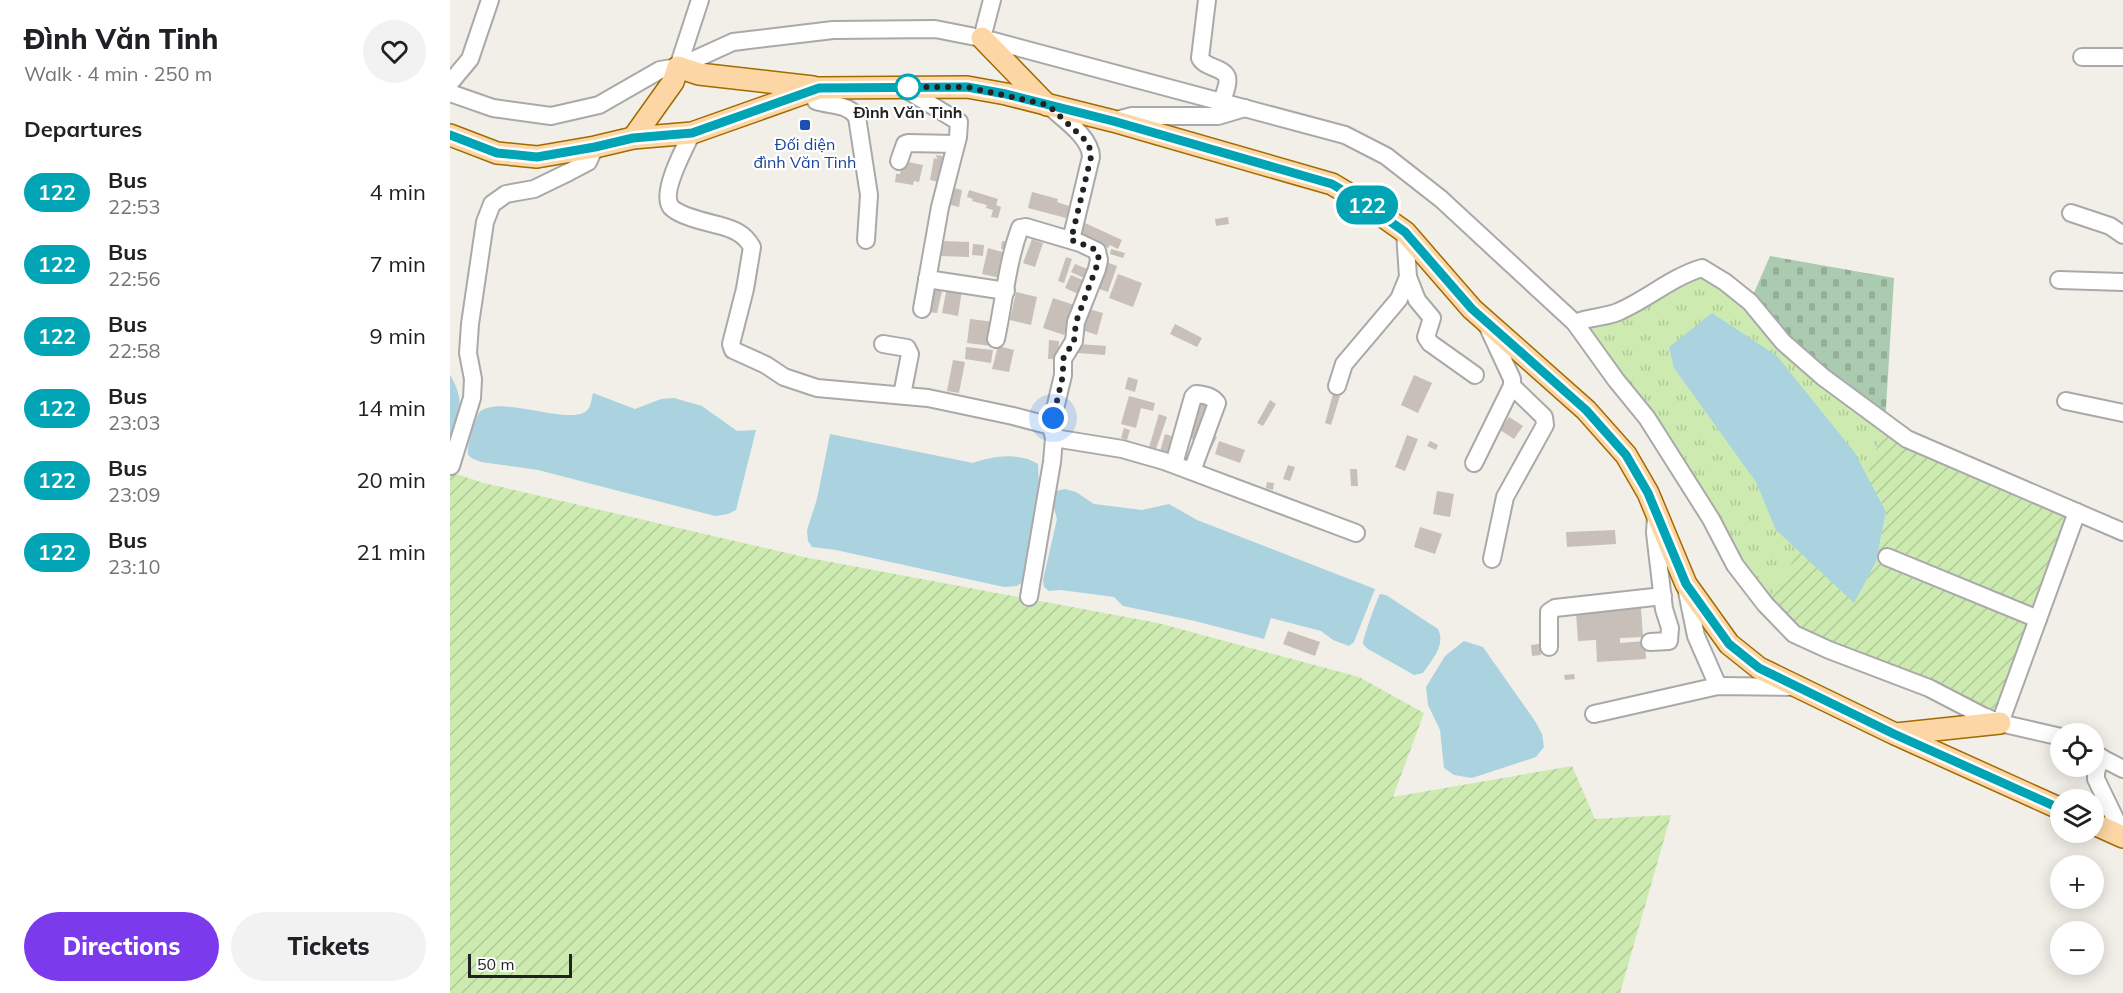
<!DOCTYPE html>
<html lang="en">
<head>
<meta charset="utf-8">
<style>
  body { margin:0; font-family:Mulish,sans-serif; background:#f2f2f2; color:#202124; height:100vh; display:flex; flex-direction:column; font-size:22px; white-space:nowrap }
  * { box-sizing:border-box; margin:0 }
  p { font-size:20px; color:#757577 }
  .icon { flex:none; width:33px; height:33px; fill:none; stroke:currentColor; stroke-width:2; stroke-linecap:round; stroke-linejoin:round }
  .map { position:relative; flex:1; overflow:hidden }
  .sheet { display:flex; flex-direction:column; background:#fff; width:450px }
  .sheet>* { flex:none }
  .badge { padding:0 12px; border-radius:20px; font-size:21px; line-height:39px }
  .controls { position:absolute; left:1600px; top:723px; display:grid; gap:12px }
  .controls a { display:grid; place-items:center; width:54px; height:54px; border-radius:50%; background:#fff; box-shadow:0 3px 15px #0003; font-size:30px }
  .scale { position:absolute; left:18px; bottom:15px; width:104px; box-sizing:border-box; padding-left:6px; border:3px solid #222; border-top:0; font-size:16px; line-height:21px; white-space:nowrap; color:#222; -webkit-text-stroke:4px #fff; paint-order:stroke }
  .you { position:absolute; width:30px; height:30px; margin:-15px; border:4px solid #fff; border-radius:50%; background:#1a73e8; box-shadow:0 0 0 9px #1a73e833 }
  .map>.badge { position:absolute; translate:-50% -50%; box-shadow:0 0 0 3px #fff }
  h2 { padding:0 24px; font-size:22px; line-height:54px }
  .round { display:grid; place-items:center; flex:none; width:63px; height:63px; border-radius:32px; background:#f2f2f2 }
  .headline { display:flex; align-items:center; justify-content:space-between; height:102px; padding:0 24px }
  h1 { font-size:28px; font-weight:800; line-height:45px }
  .action { display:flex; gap:12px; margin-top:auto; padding:12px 24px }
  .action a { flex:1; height:69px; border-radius:36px; background:#7c3aed; color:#fff; font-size:24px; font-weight:800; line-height:69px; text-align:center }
  .action a+a { background:#f2f2f2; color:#202124 }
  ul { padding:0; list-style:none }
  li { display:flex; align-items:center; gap:18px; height:72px; padding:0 24px }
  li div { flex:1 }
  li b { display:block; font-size:22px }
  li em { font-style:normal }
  li .badge { min-width:66px; font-weight:700; text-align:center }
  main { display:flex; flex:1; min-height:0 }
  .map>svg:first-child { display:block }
  .grass { fill:url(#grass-tufts) }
  .cemetery { fill:url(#cemetery-stones) }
  .garden { fill:url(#garden-furrows) }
  .water { fill:#aad3df }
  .building { fill:#c7bfb8 }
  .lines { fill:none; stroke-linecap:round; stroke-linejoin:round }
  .minor-casing { stroke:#a9a9a9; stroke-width:20 }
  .major-casing { stroke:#a06b00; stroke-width:24 }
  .minor { stroke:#fff; stroke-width:16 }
  .major { stroke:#fcd6a4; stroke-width:21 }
  .line-casing { stroke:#fff; stroke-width:14 }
  .line { stroke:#00a4b4; stroke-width:9 }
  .walk { stroke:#222; stroke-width:6; stroke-dasharray:0 10.8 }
  .stop-dot { fill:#fff; stroke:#00a4b4; stroke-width:3 }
  .transit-dot { fill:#1a4fb4; stroke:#fff; stroke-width:2 }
  .labels { text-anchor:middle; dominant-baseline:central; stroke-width:4.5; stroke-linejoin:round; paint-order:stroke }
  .stop-label { font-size:16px; font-weight:bold; fill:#222; stroke:#fff }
  .transit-label { font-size:16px; fill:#164399; stroke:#fff }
</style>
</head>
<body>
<main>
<section class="sheet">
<div class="headline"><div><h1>Đình Văn Tinh</h1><p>Walk · 4 min · 250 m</p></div><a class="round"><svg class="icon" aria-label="heart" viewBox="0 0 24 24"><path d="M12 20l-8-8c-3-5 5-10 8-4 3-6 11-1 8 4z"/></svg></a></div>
<h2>Departures</h2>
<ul>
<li><span class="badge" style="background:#00a4b4;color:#fff">122</span><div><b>Bus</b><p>22:53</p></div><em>4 min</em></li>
<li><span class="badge" style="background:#00a4b4;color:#fff">122</span><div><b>Bus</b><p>22:56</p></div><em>7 min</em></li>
<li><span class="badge" style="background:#00a4b4;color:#fff">122</span><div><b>Bus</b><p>22:58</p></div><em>9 min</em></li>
<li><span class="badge" style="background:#00a4b4;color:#fff">122</span><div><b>Bus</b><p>23:03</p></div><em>14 min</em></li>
<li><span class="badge" style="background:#00a4b4;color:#fff">122</span><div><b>Bus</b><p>23:09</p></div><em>20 min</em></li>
<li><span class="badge" style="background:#00a4b4;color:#fff">122</span><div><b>Bus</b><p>23:10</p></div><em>21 min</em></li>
</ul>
<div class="action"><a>Directions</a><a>Tickets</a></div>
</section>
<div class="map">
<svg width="1673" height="993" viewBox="0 0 1673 993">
  <defs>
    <pattern id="grass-tufts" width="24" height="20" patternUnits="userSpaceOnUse" patternTransform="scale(1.5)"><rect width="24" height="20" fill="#cdebb0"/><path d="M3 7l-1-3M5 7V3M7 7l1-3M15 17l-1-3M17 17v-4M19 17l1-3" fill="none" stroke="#b0c997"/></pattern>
    <pattern id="cemetery-stones" width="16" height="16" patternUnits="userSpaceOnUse" patternTransform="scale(1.5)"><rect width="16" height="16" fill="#aacbaf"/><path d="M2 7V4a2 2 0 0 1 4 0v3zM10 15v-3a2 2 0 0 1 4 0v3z" fill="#92ae96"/></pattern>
    <pattern id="garden-furrows" width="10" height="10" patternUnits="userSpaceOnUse" patternTransform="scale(1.5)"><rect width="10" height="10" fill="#cdebb0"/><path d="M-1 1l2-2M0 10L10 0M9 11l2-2" fill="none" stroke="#b0c997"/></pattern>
  </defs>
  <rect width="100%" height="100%" fill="#f2efe9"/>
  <path class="grass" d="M1252,268L1435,423L1418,477L1436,512L1404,603L1315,604L1125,323Z"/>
  <path class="cemetery" d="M1320,256L1444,278L1435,423L1300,302Z"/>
  <g class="garden">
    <path d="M1435,423L1627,512L1550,723L1344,634L1315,604L1349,552L1404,602L1426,562L1436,513L1417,477Z"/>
    <path d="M0,472L34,483L354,557L708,623L909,677L974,713L943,797L1122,766L1145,819L1221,815L1170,993H0Z"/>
  </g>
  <g class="water">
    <path d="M1262,313L1327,356L1405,453L1436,512L1426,562L1404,603L1326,530L1306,482L1224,368L1219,347Z"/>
    <path d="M0,375C16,401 10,417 0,444Z"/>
    <path d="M143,393L185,409L211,399L224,398L252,406L287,431L306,430L286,510L278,514L265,516L88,470L31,462L23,459L18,455C17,445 21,436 23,427C25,423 26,418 28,414C44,393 111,423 133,413C141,410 141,401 143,393Z"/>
    <path d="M380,434L523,463C542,456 570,452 588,464L589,485L574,581L567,586L554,587L386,550L362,547L358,541L357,530L367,499Z"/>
    <path d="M615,489L626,492L644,504L692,510L719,504L747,520L925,589L904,642L899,646L883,640L871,631L821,618L814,639L745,621L673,606L664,597L611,590L599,591L594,587L593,580L607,519L602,501L606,491Z"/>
    <path d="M930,594L936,595L988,629C996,645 982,660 973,673L964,675L918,649L913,644C913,638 927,599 930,594Z"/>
    <path d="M1014,641L1033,647L1085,721L1092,734L1094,747L1086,757L1022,778L1004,775L994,768L990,730L978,705L976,687L995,656Z"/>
  </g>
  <g class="building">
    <path d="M486,155L499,157L489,182L480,180L484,158L487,159Z"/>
    <path d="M453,161L473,165L469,182L464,181L463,185L445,182L446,174H450Z"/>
    <path d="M500,187L512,190L509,207L493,203Z"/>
    <path d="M519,190L548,199L546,205L551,207L548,218L541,217L543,210L536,208L537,205L522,201L523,199L517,197Z"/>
    <path d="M582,192L608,199L607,202L619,206L616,218L578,208Z"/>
    <path d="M778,217L779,224L766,226L765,219Z"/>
    <path d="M635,223L672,240L668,249L660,245L658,248L629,234Z"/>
    <path d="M582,239L593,243L585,267L573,263Z"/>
    <path d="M491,241L519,242V257L490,256Z"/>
    <path d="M552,241L560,242V250L551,249Z"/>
    <path d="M523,244L534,245L533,256L522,255Z"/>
    <path d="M538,248L556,253L550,278L532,274Z"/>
    <path d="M661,249L675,253L673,258L660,254Z"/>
    <path d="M616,257L622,259L614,283L608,281Z"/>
    <path d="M654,261L667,266L658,292L644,287Z"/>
    <path d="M625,264L640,270L636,279L621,272Z"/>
    <path d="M668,274L692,283L683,307L659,298Z"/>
    <path d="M621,275L637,282L631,295L615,288Z"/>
    <path d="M483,285L493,287L487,313L478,312Z"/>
    <path d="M497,287L512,290L508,316L492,313Z"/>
    <path d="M566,292L587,297L581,325L560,320Z"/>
    <path d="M603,298L624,305L614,335L593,328Z"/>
    <path d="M635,308L653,313L647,335L629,329Z"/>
    <path d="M520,319L545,322L542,346L517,343Z"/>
    <path d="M725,324L752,338L747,347L720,334Z"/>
    <path d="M599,340L609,341L608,359H598Z"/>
    <path d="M629,344L656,346L655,355L628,353Z"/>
    <path d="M548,346L564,350L559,372L542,369Z"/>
    <path d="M516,347L543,350L541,363L515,359Z"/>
    <path d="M503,360L515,362L509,393L497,391Z"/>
    <path d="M964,375L982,383L968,413L951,405Z"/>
    <path d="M678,377L688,380L685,392L675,389Z"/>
    <path d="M883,394L890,396L881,425L875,423Z"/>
    <path d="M679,396L705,403L703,411L691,408L686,428L671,424Z"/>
    <path d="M748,399L763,405L749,442L734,436Z"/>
    <path d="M820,400L826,404L813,426L807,423Z"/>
    <path d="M709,414L717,417L706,449L699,447Z"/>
    <path d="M1059,417L1073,426L1064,439L1050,430Z"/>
    <path d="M674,428L680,430L677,440L671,438Z"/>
    <path d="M715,434L730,439L724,459L709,455Z"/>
    <path d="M761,434L767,437L759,453L753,450Z"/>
    <path d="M957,435L968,439L955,471L945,467Z"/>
    <path d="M769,441L795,450L790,463L765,454Z"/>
    <path d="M980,441L988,445L986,450L977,446Z"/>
    <path d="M838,465L845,467L840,481L833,479Z"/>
    <path d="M900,469H907L908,486H901Z"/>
    <path d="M817,482L824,483L823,490L816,488Z"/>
    <path d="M987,491L1004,494L1000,517L983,514Z"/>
    <path d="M970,527L992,534L985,554L964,547Z"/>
    <path d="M1165,530L1166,544L1117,547L1116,532Z"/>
    <path d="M1191,608L1193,637L1170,638V643L1195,641L1196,659L1147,662L1146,640L1128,641L1126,612Z"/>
    <path d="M838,631L870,642L865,656L833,644Z"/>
    <path d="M1089,644L1091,655L1082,656L1081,645Z"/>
    <path d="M1124,674L1125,679L1115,680L1114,675Z"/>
  </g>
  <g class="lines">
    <g class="minor-casing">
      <g id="minor">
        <path d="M757,0L750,58C755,68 773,67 777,77C779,83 774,95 772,101"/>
        <path d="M532,38L542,0"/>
        <path d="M1632,57H1673"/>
        <path d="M228,67L250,0"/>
        <path d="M0,83L20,59L40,0"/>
        <path d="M452,87L509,122L508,137L490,207L472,309"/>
        <path d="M369,88L364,96L366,101C381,106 397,103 407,117L419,195L416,240"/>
        <path d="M0,93L43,108L101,116L149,105L210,70L228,67L283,42L383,30L485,29L536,39L895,135L936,156L991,199L1125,323L1166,380L1197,418L1261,519L1285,565L1315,604L1344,634L1379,650L1479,688L1533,716L1550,723L1611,737"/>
        <path d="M598,105C612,118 641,137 641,157L621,240"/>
        <path d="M663,121L682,116H768L795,108"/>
        <path d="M242,133C235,147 210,193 221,207C229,216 256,222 268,225C283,229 294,233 302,247L295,289L281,344L283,350L316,365L334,377L367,388L478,398L563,416L601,426"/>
        <path d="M449,161L455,144L458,143L506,144"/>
        <path d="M1621,213L1660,226L1673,235"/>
        <path d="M958,277L967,300L982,318L976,337L980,343L1025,375"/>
        <path d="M477,279L556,291"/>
        <path d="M1609,280L1673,282"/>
        <path d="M1125,323C1140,316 1156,318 1170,311C1199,298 1222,277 1252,268L1275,282L1300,302L1333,342L1373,377L1457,439L1673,532"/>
        <path d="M546,339C554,302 557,263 570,228L576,227L630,243L647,251L649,260L647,269L626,322L624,341L613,359V375L601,426L604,438L602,462L579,597"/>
        <path d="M433,344L457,348L460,354L452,395"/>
        <path d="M887,386L894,364L949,299L958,277L955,232"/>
        <path d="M1616,401L1673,413"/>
        <path d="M604,438L672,449L714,461L906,533"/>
        <path d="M1024,463L1062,386V379L1037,325"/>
        <path d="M724,464L743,397L746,394C755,395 762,396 767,403L742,471"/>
        <path d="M1,466L22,398L23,379L18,353L20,324L35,222L42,204L56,194L84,189L119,172L138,162L145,147"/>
        <path d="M1437,557L1588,619"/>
        <path d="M1042,559L1055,497L1095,425L1094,417L1062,386"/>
        <path d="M1236,587L1246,636L1268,686"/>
        <path d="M1200,642L1219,641L1220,628L1214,609L1205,533L1206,515"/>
        <path d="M1099,647V612L1105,608L1213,596"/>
        <path d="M1144,714L1268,686L1343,687"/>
        <path d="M1550,723L1627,512"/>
        <path d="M1644,754L1673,769"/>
        <path d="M1651,757L1646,772V779L1673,835"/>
      </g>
    </g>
    <g class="major-casing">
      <g id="major">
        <path d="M532,38L597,105"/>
        <path d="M0,135L47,153L87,157L145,147L183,138L242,133L369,88L517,87L556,94L663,121L882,184L914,203L955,232L1022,309L1136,410L1176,455L1198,493L1236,584L1279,644L1309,668L1445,734L1611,809"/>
        <path d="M183,138L223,82L228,67L249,74L363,87"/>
        <path d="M1446,734L1550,723"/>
        <path d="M1644,824L1673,837"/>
      </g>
    </g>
    <use href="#minor" class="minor"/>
    <use href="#major" class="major"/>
  </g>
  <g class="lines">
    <g class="line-casing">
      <path id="line" d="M0,135L47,153L87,157L145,147L183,138L242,133L369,88L517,87L556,94L663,121L882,184L914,203L955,232L1022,309L1136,410L1176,455L1198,493L1236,584L1279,644L1309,668L1444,734L1611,809"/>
    </g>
    <use href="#line" class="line"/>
    <path class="walk" d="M458,87H451H517L598,105L633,138L639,145L641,157L621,240L640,247L647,251L649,260L626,322L624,341L613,359V375L603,418"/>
  </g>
  <circle class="stop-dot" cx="458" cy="87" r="12"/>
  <rect class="transit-dot" x="349" y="119" width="12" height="12" rx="3"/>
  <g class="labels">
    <g class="stop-label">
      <text x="458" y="112">Đình Văn Tinh</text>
    </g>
    <g class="transit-label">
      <text x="355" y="144">Đối diện<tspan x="355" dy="18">đình Văn Tinh</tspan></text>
    </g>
  </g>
</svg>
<div class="controls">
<a><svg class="icon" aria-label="locate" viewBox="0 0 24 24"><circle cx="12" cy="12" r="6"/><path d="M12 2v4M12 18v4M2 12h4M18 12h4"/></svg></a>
<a><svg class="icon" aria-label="layers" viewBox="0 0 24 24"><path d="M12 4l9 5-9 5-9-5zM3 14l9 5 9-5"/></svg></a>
<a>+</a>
<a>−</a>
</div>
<div class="scale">50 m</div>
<div class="you" style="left:603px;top:418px"></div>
<b class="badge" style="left:917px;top:205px;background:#00a4b4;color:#fff">122</b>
</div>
</main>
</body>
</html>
